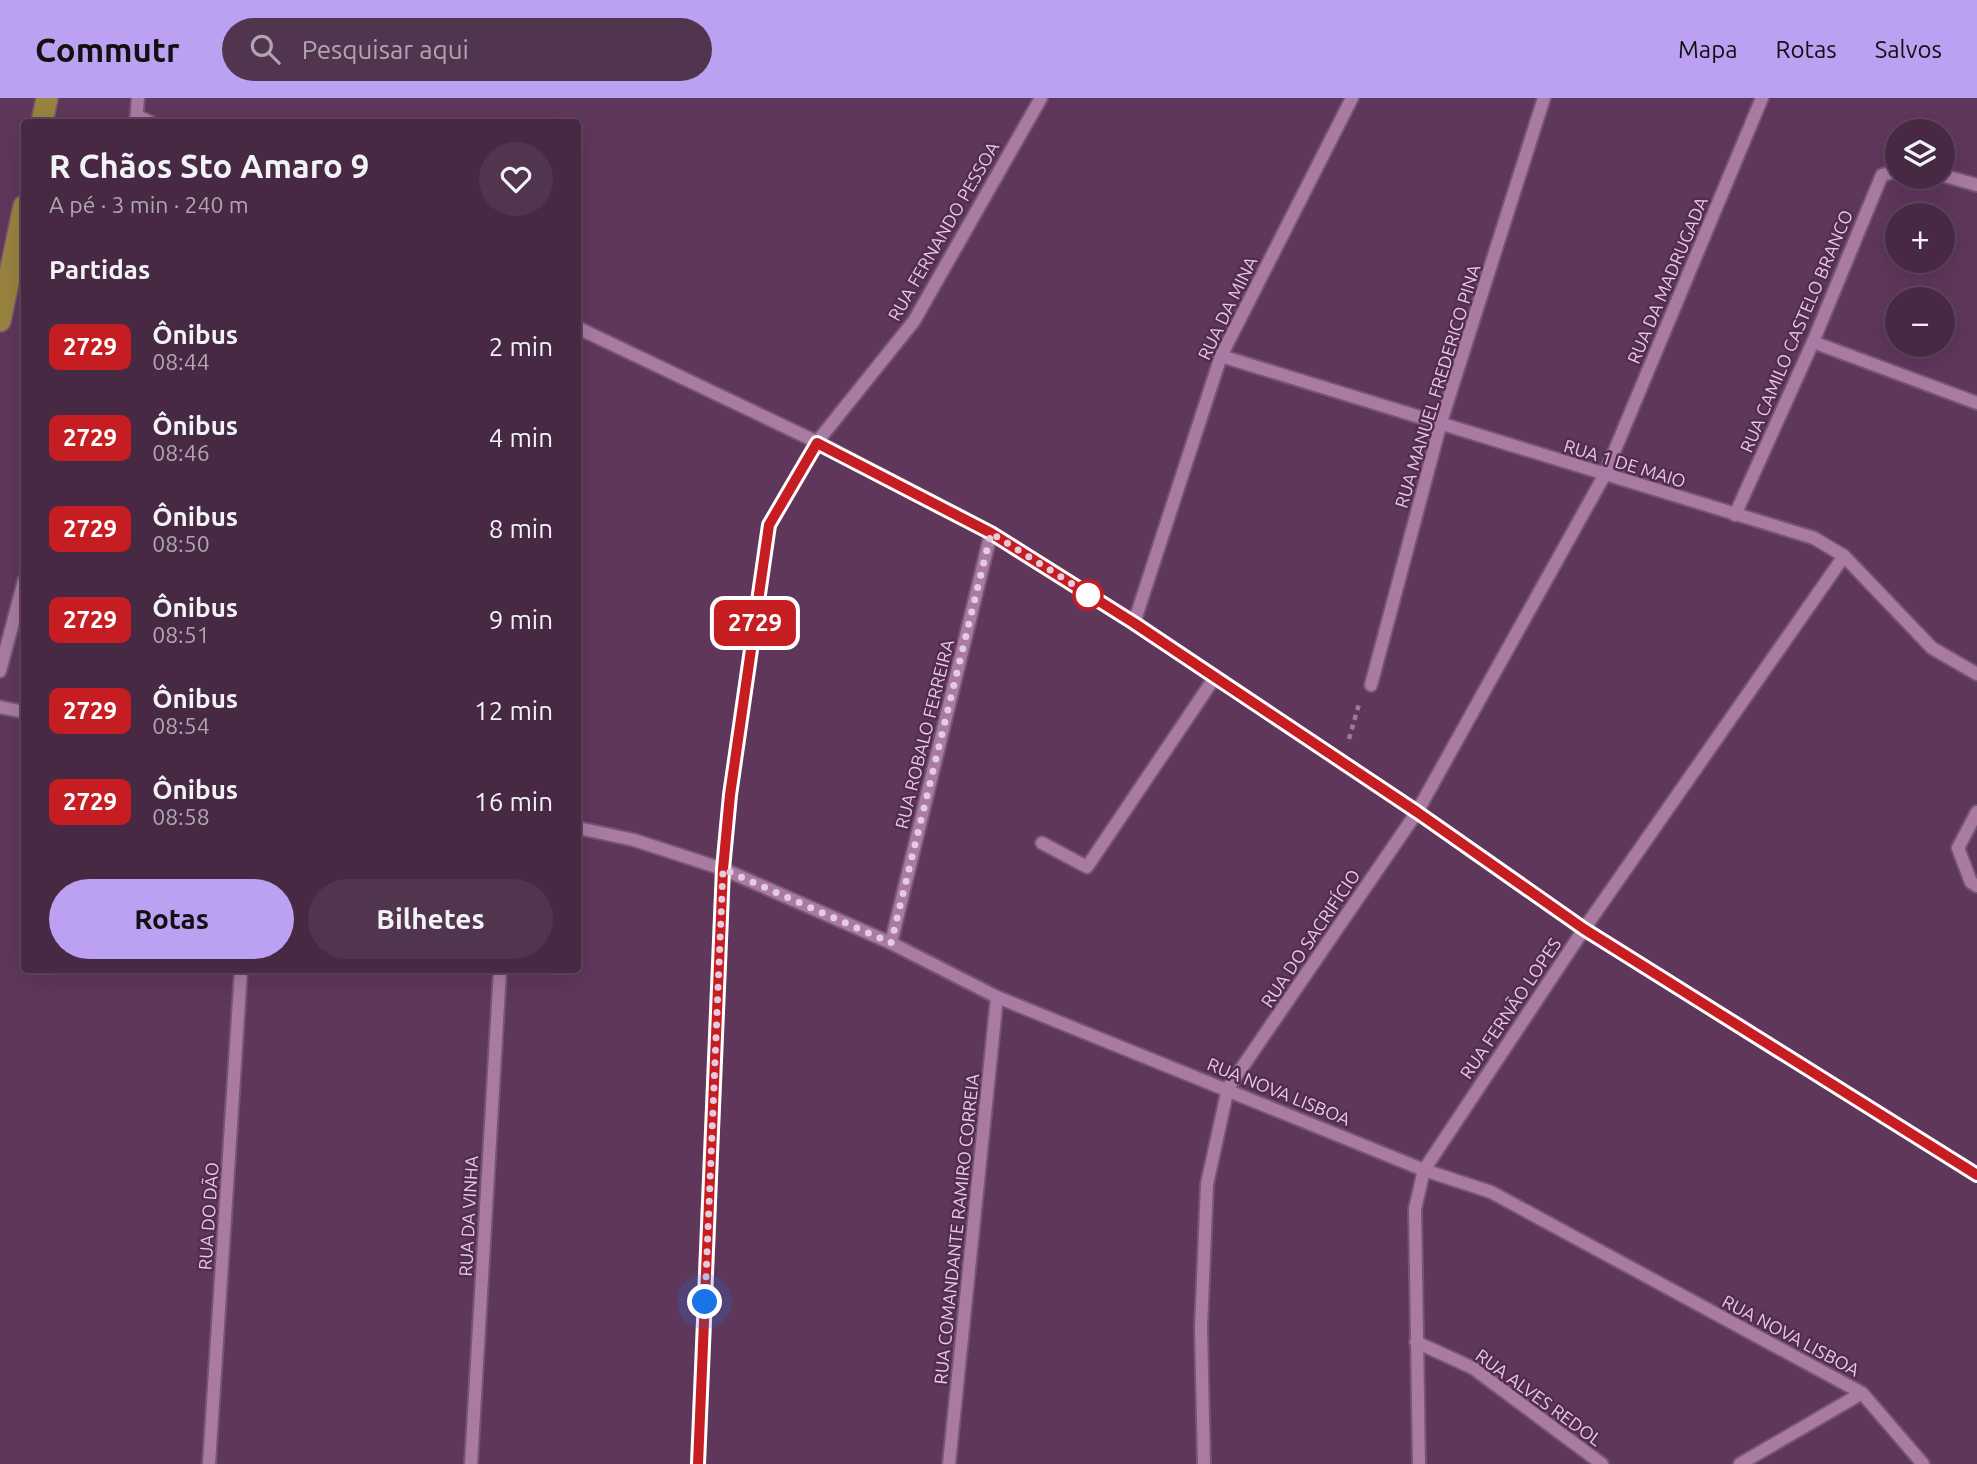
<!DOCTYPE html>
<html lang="pt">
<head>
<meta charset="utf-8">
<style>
  body { margin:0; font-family:Ubuntu,sans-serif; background:#51354f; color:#f1f3f6; height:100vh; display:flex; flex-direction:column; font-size:26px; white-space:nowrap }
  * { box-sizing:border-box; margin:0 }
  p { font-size:23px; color:#b0a6b2 }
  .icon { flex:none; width:38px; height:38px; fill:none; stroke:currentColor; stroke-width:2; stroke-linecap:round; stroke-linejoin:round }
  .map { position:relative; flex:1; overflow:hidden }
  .sheet { position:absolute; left:21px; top:21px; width:560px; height:854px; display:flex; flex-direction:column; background:#472944; border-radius:7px; box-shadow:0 7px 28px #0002,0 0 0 2px #5f455d }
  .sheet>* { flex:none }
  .badge { padding:0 14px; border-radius:10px; font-size:24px; line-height:46px }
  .controls { position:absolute; left:1885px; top:21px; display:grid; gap:14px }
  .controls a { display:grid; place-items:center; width:70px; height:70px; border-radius:50%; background:#472944; box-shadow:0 7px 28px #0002,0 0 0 2px #5f455d; font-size:35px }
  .you { position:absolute; width:35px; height:35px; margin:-18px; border:5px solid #fff; border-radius:50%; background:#1a73e8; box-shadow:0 0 0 10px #1a73e833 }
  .map>.badge { position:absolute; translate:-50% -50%; box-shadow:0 0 0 4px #fff }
  h2 { padding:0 28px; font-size:26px; line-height:63px }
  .round { display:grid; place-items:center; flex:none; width:74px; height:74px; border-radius:37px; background:#51354f }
  .summary { display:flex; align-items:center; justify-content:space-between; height:119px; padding:0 28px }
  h1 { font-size:33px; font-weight:700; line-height:52px }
  .action { display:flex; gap:14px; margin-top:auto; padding:14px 28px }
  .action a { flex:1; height:80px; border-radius:42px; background:#bca0f2; color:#111; font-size:28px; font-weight:700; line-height:80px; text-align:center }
  .action a+a { background:#51354f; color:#f1f3f6 }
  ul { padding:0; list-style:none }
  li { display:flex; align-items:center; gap:21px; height:91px; padding:0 28px }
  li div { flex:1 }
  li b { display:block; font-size:26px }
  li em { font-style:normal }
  li .badge { min-width:77px; font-weight:700; text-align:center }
  header { display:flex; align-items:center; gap:42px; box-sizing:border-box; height:98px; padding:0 35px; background:#bca0f2; color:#111 }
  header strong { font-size:33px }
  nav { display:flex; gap:38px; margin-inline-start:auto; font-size:24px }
  .search { width:490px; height:63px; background:#51354f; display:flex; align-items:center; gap:18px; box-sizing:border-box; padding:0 24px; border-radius:38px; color:#b0a6b2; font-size:26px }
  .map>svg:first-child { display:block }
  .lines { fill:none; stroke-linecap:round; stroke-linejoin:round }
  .minor-casing { stroke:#765573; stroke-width:16 }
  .highway-casing { stroke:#765573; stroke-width:24 }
  .path { stroke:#9c7b98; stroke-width:4.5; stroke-dasharray:5 5; stroke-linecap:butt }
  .minor { stroke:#a97ba3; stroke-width:12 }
  .highway { stroke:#998340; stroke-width:21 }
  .line-casing { stroke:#fff; stroke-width:16 }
  .line { stroke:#c61d23; stroke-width:10 }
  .walk { stroke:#e3cbe0; stroke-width:7; stroke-dasharray:0 12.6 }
  .stop-dot { fill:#fff; stroke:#c61d23; stroke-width:3.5 }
  .labels { text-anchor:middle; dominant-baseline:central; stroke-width:5; stroke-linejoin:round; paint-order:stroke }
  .street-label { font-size:18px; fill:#e3cbe0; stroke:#542c50 }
</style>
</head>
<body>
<header>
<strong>Commutr</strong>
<div class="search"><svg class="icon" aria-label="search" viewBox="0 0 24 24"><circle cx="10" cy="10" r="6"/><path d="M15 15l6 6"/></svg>Pesquisar aqui</div>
<nav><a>Mapa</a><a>Rotas</a><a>Salvos</a></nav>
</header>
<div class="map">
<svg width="1977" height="1366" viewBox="0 0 1977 1366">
  <rect width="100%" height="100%" fill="#5f375b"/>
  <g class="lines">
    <g class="minor-casing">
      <g id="minor">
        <path d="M137,18L150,24"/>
        <path d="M136,24L138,0"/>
        <path d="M1942,77L1977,87"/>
        <path d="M578,230L817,344L991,435L1134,525L1417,714L1584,831L1977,1077"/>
        <path d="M1813,244L1977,305"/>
        <path d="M1221,258L1814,440L1844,458L1932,550L1977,576"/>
        <path d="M1735,417L1813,244L1882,77L1897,73"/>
        <path d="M1134,525L1221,258L1352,0"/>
        <path d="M0,573L24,483"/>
        <path d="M1371,587L1441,324L1544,0"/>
        <path d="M0,609L24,614"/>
        <path d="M1977,714L1958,750L1971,784L1977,788"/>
        <path d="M578,730L634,742L723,771L891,845L997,899L1424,1072L1491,1094L1862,1295L1923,1366"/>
        <path d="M1042,745L1087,769L1215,579"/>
        <path d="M891,845L991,435"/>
        <path d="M1416,1244L1473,1270L1602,1366"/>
        <path d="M209,1366L241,872"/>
        <path d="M471,1366L500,872"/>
        <path d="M698,1366L723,771L730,697L769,427L817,344L914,223L1041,0"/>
        <path d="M949,1366L997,899"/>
        <path d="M1204,1366L1201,1230L1207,1086L1228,990L1417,714L1604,378L1762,0"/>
        <path d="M1419,1366L1415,1111L1424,1072L1584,831L1844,458"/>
        <path d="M1740,1366L1862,1295"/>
      </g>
    </g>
    <g class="highway-casing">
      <g id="highway">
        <path d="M42,24L47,0"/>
        <path d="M0,223L24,108"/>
      </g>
    </g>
    <path class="path" d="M1349,641L1359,606"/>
    <use href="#minor" class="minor"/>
    <use href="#highway" class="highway"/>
  </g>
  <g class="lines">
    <g class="line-casing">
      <path id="line" d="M698,1366L723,771L730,697L769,427L817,345L991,435L1134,525L1417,714L1584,831L1977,1077"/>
    </g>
    <use href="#line" class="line"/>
    <path class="walk" d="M705,1204L723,771L891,845L991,435L1093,499L1088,497"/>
  </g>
  <circle class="stop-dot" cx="1088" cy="497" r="14"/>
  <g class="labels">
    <g class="street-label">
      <text transform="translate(943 133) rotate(-60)">RUA FERNANDO PESSOA</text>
      <text transform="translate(1667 182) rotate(-67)">RUA DA MADRUGADA</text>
      <text transform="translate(1227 210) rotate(-64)">RUA DA MINA</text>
      <text transform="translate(1796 233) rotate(-67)">RUA CAMILO CASTELO BRANCO</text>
      <text transform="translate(1437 288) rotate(-73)">RUA MANUEL FREDERICO PINA</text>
      <text transform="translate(1625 365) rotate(17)">RUA 1 DE MAIO</text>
      <text transform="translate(924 636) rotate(-76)">RUA ROBALO FERREIRA</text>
      <text transform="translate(1310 840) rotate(-56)">RUA DO SACRIFÍCIO</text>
      <text transform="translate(1510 910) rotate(-56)">RUA FERNÃO LOPES</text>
      <text transform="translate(1279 993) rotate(22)">RUA NOVA LISBOA</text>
      <text transform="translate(208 1118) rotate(-86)">RUA DO DÃO</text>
      <text transform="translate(468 1118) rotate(-87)">RUA DA VINHA</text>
      <text transform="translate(956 1131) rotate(-84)">RUA COMANDANTE RAMIRO CORREIA</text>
      <text transform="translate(1791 1237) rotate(28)">RUA NOVA LISBOA</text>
      <text transform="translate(1539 1299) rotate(36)">RUA ALVES REDOL</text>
    </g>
  </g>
</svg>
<div class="controls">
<a><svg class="icon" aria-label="layers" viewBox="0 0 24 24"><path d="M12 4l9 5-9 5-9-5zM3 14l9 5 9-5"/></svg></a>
<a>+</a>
<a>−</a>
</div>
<div class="you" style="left:705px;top:1204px"></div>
<b class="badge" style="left:755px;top:525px;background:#c61d23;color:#fff">2729</b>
<section class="sheet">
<div class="summary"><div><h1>R Chãos Sto Amaro 9</h1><p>A pé · 3 min · 240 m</p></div><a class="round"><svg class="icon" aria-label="heart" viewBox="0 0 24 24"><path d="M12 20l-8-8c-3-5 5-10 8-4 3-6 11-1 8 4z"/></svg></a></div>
<h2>Partidas</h2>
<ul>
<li><span class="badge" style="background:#c61d23;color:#fff">2729</span><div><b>Ônibus</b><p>08:44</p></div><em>2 min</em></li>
<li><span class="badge" style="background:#c61d23;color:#fff">2729</span><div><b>Ônibus</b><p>08:46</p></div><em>4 min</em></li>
<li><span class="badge" style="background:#c61d23;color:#fff">2729</span><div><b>Ônibus</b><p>08:50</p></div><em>8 min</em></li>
<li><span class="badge" style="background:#c61d23;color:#fff">2729</span><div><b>Ônibus</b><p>08:51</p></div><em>9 min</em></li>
<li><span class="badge" style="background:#c61d23;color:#fff">2729</span><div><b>Ônibus</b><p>08:54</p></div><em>12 min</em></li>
<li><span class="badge" style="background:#c61d23;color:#fff">2729</span><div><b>Ônibus</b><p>08:58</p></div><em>16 min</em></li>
</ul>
<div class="action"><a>Rotas</a><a>Bilhetes</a></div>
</section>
</div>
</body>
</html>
